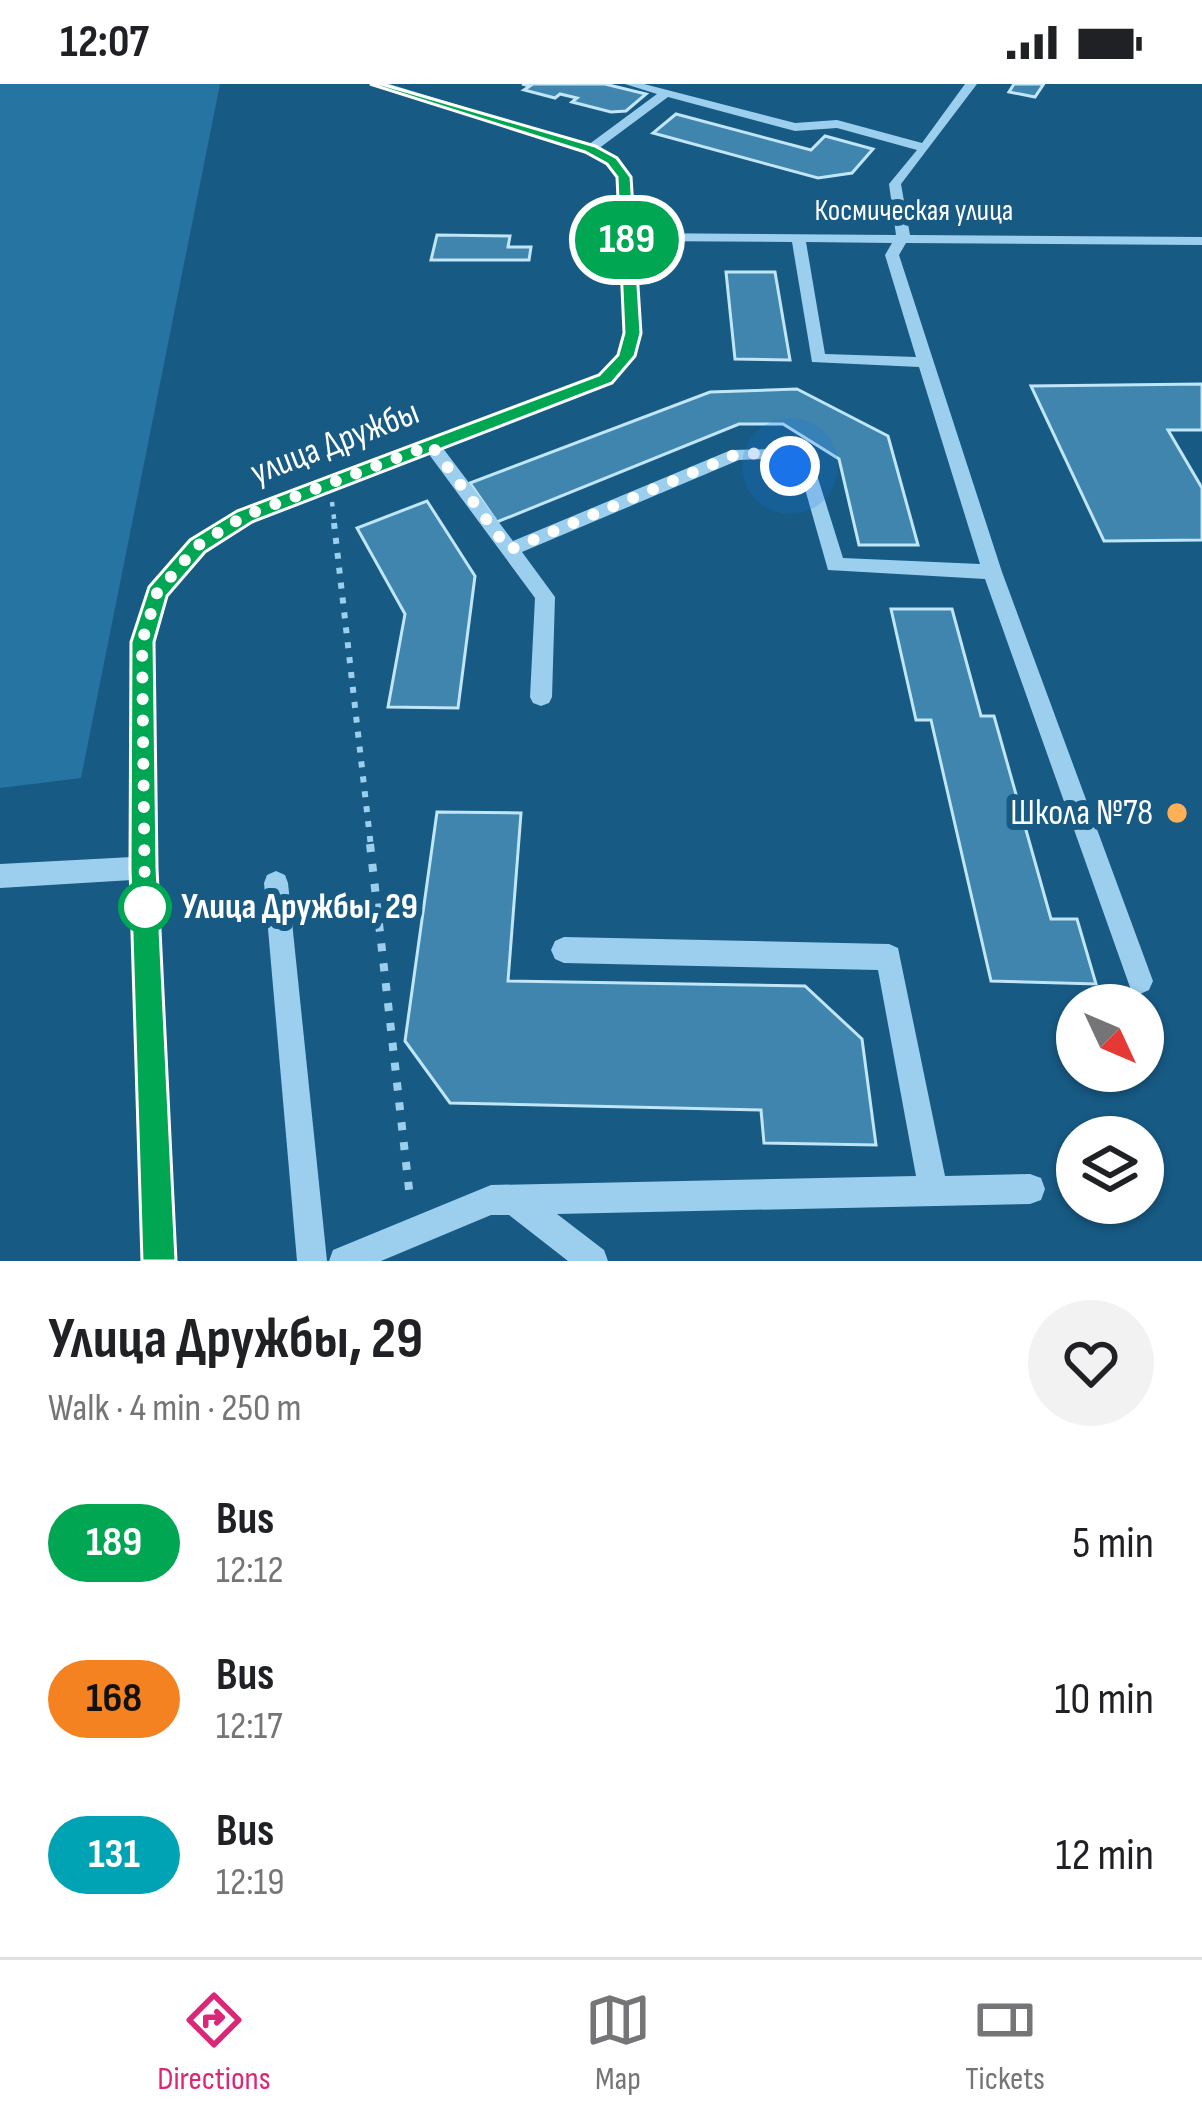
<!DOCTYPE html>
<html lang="en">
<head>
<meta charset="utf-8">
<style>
  body { margin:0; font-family:"Sofia Sans Condensed",sans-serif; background:#f2f2f2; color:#202124; height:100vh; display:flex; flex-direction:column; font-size:45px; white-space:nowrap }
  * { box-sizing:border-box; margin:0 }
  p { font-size:39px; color:#757577 }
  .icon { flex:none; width:66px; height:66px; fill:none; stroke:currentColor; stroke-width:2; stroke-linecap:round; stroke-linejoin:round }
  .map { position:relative; height:1177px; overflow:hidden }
  .details { display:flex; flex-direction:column; background:#fff; flex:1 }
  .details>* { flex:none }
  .badge { padding:0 24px; border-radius:39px; font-size:42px; line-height:78px }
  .needle { width:78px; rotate:134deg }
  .fabs { position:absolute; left:1056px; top:900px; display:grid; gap:24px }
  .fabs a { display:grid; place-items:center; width:108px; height:108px; border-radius:50%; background:#fff; box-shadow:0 3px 9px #0004; font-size:60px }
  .you { position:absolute; width:60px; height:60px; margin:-30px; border:9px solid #fff; border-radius:50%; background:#1a73e8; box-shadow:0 0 0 18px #1a73e833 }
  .map>.badge { position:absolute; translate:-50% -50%; box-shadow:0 0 0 6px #fff }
  .round { display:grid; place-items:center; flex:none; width:126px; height:126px; border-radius:63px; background:#f2f2f2 }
  .summary { display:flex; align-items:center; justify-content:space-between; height:204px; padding:0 48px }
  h1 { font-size:57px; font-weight:700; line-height:90px }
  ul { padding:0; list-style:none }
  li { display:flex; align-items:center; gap:36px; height:156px; padding:0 48px }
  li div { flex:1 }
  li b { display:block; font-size:45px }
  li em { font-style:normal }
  li .badge { min-width:132px; font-weight:700; text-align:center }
  .status { display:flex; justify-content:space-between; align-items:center; height:84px; padding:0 60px; background:#fff; direction:ltr }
  .status svg { height:33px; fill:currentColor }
  .tab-bar { display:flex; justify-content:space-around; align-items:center; height:168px; border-top:3px solid #e0e0e0; background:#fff; font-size:33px; color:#757577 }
  .tab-bar a { display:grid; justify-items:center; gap:6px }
  .tab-bar .on { color:#db2777 }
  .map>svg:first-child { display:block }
  .green { fill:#2674a1 }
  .building { fill:#3f85ae; stroke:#c1e5f9; stroke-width:3 }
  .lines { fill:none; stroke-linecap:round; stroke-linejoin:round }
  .path-far2 { stroke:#9bcfed; stroke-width:4.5; stroke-dasharray:4.5 8; stroke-linecap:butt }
  .path-far1 { stroke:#9bcfed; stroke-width:6; stroke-dasharray:6 9; stroke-linecap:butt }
  .path { stroke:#9bcfed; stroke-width:8; stroke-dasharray:8 12; stroke-linecap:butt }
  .minor { fill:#9bcfed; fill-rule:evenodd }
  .line { fill:#00a651; stroke:#fff; stroke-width:3 }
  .walk { stroke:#fff; stroke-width:12; stroke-dasharray:0 21.6 }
  .poi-dot { fill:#ffb057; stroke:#175a84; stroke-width:4.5 }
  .stop-dot { fill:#fff; stroke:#00a651; stroke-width:6 }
  .labels { text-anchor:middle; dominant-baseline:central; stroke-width:12; stroke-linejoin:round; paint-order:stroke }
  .far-street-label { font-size:30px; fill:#fff; stroke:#175a84 }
  .street-label { font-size:36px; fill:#fff; stroke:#175a84 }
  .poi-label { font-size:36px; fill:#fff; stroke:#175a84; text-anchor:end }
  .stop-label { font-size:36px; font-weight:bold; fill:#fff; stroke:#175a84; text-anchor:start }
</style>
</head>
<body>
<div class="status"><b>12:07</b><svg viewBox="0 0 49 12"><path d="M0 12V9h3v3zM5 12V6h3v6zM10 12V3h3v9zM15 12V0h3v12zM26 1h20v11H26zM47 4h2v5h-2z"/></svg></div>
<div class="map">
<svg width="1202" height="1177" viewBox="0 0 1202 1177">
  <rect width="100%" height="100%" fill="#175a84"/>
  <path class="green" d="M0,0H220L81,694L0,704Z"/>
  <g class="building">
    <path d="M522,0H605L646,10L626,27L611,28L572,18L577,14L560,10L555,14L524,6L530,2Z"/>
    <path d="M1014,0H1040L1043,1L1035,13L1009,8Z"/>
    <path d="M676,30L811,66L825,52L873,65L852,89L818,94L653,49Z"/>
    <path d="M437,151L510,152L508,163H531L529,176H431Z"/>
    <path d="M726,188H775L790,276L735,275Z"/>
    <path d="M1202,300V346H1168L1202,404V456L1104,457L1031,302Z"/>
    <path d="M797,305L888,352L918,461H859L839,375L783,340H739L497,438L470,399L710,308Z"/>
    <path d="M427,417L475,492L458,624L388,623L405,530L357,444Z"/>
    <path d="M891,525H952L981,632H994L1051,835H1077L1096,900L991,897L931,636H916Z"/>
    <path d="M437,728L521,729L508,897L805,902L862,955L876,1061L764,1059L761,1026L450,1019L405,957Z"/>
  </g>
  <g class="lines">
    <path class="path-far2" d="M332,418L335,442"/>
    <path class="path-far1" d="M334,439L371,763"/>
    <path class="path" d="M370,760L410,1114"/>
    <g class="minor">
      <path d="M371,0H389L588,61L657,10L625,0H644L795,39L837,36L922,59L965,0H977L901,100L910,151L1202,153V161L906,159L899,171L1002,488L1153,897L1149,906L1140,910L1131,906L985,495L828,486L803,398L766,375L739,376L522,468L555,513L552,613L549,619L541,622L533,619L530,613L535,514L428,369C348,399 211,434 167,511C143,552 154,627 155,673C157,841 167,1009 174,1177H144L132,796L0,804V780L132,773C132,710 121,557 149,506C169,470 205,448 239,427L600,290L619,271L625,249L618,93L608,80L586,68ZM668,13L795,47L837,44L917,66L889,100L896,151L634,149C631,109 638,86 598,65ZM635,157L792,158L812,278L919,283L980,480L843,474L817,391L775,365L731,366L513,457L442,363L612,298L634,272L641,249ZM806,158L892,159L885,171L916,273L825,270Z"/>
      <path d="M276,787L285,791L288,799L327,1177H297L264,799L267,791Z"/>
      <path d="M564,853L889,860L898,864L945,1092L1030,1090L1041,1094L1045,1105L1041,1116L1030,1120L557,1130L604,1166L608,1177H568L509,1131H491L381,1177H329L333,1166L491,1101L916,1092L878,886L564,879L555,875L551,866L555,857Z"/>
    </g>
  </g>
  <path class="line" d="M370,0H381L595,62L617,74L631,93L641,249L635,272L612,299L252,438L205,468L167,512L154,558L157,784L176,1177H142L130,784L131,558L149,503L190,456L237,427L599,291L618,271L624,249L617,93L607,80L585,68Z"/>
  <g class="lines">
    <path class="walk" d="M145,823V827L142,558L157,509L197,462L244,432L431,361L509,466L737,370L769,369L790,382"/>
  </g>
  <circle class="poi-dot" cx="1177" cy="729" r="12"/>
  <circle class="stop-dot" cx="145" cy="823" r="24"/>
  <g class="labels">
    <g class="far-street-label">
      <text x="914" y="127">Космическая улица</text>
    </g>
    <g class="street-label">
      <text transform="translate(335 359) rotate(-21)">улица Дружбы</text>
    </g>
    <g class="poi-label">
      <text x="1153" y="729">Школа №78</text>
    </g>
    <g class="stop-label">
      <text x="181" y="823">Улица Дружбы, 29</text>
    </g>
  </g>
</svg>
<div class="fabs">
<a><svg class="needle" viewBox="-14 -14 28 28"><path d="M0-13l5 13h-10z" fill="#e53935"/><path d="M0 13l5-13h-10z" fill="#757577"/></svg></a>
<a><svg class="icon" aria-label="layers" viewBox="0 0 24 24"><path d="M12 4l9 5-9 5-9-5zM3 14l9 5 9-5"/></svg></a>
</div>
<div class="you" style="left:790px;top:382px"></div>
<b class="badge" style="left:627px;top:156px;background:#00a651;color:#fff">189</b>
</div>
<section class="details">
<div class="summary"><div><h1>Улица Дружбы, 29</h1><p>Walk · 4 min · 250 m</p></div><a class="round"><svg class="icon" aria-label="heart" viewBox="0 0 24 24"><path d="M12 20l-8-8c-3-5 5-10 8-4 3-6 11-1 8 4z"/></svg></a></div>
<ul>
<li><span class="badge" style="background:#00a651;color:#fff">189</span><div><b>Bus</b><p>12:12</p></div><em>5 min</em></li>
<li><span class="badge" style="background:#f58220;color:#111">168</span><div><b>Bus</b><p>12:17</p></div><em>10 min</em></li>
<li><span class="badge" style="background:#00a3b4;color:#fff">131</span><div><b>Bus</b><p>12:19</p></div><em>12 min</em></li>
</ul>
</section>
<nav class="tab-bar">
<a class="on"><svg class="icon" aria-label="directions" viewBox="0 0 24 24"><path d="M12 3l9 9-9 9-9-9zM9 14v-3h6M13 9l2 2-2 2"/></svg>Directions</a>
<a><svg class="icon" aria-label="map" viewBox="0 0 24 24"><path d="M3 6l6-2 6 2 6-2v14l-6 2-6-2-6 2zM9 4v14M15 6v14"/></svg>Map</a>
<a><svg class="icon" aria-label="tickets" viewBox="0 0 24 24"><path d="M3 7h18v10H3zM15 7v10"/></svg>Tickets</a>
</nav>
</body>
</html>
